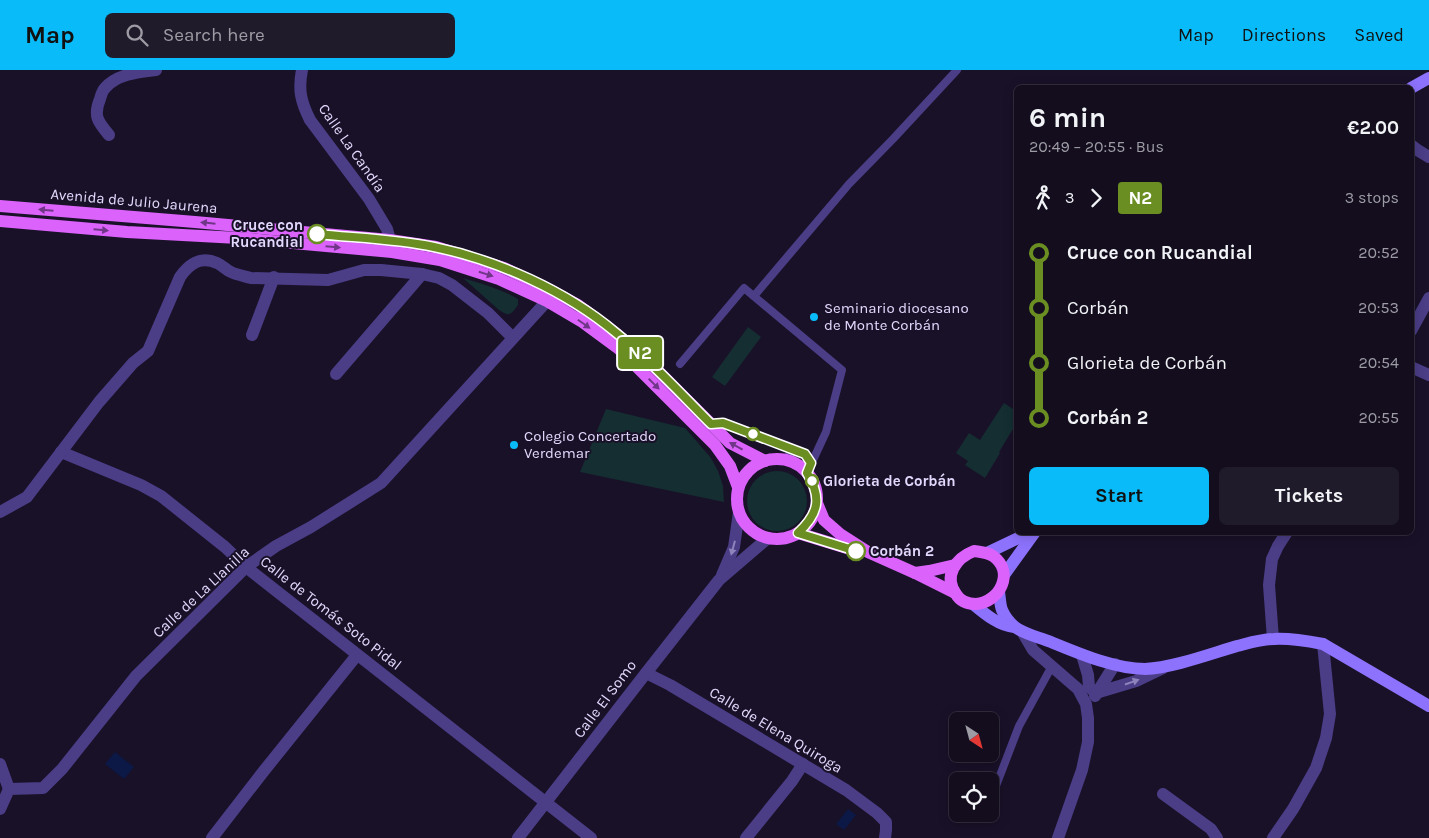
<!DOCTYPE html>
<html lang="en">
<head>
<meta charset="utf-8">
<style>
  body { margin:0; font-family:Karla,sans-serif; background:#201b2b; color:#f1f3f6; height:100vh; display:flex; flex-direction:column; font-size:19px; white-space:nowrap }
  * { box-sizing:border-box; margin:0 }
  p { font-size:16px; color:#9d9ca4 }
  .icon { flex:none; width:28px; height:28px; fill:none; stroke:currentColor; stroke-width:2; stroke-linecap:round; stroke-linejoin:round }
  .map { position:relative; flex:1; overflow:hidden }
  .sheet { position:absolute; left:1014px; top:15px; width:400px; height:450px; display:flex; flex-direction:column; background:#130d1e; border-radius:8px; box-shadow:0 2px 12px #0003,0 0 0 1px #322d3c }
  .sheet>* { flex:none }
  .badge { padding:0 10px; border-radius:4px; font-size:18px; line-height:32px }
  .needle { width:32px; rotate:144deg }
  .tools { position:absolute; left:949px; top:642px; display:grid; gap:10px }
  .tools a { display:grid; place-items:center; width:50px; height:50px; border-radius:8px; background:#130d1e; box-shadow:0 2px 12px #0003,0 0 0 1px #322d3c; font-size:25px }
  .map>.badge { position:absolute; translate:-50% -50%; box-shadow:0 0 0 2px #fff }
  .legs { display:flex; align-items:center; gap:8px; height:55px; padding:0 15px; font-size:16px }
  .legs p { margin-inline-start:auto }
  .head { display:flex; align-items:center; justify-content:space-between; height:85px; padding:0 15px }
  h1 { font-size:28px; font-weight:700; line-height:38px }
  .action { display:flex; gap:10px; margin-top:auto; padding:10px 15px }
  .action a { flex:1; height:58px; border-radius:8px; background:#0abbf9; color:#111; font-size:20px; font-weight:700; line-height:58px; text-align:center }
  .action a+a { background:#201b2b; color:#f1f3f6 }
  ul { padding:0 15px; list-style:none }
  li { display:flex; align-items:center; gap:18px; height:55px; font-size:19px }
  li i { display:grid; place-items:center; width:8px; height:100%; margin:0 6px; background:currentColor }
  li i::after { content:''; width:12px; height:12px; margin:-6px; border:4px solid; border-radius:50%; background:#130d1e }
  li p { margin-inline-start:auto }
  li:first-child i { background:linear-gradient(#0000 50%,currentColor 0) }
  li:last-child i { background:linear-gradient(currentColor 50%,#0000 0) }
  header { display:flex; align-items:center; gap:30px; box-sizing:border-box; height:70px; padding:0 25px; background:#0abbf9; color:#111 }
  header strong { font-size:24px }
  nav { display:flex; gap:28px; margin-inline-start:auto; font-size:18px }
  .search { width:350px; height:45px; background:#201b2b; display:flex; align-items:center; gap:12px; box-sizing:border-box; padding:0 18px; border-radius:8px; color:#9d9ca4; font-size:19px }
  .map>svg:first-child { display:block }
  .green { fill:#142e32 }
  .water { fill:#0c1846 }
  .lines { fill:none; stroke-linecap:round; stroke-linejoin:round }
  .lane { stroke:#4b3d86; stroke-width:8 }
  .street { stroke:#4b3d86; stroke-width:12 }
  .secondary { stroke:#8c72fc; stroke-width:12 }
  .primary { stroke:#db63fb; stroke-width:12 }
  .oneway { fill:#703687 }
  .oneway2 { fill:#8f83bc }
  .line-1-casing { stroke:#fff; stroke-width:11 }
  .line-1 { stroke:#6b8e23; stroke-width:8 }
  .stop-1-dot { fill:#fff; stroke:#6b8e23; stroke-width:2.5 }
  .poi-dot { fill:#0abbf9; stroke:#191128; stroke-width:2 }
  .labels { text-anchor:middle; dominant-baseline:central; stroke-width:4; stroke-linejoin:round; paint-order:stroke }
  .street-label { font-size:15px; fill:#e3d9fe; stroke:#191128 }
  .stop-label { font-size:15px; font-weight:bold; fill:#e3d9fe; stroke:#191128; text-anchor:start }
  .poi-label { font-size:15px; fill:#e3d9fe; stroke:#191128; text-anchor:start }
</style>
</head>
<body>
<header>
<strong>Map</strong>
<div class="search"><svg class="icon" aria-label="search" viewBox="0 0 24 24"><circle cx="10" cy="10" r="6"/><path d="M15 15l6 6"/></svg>Search here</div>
<nav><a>Map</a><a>Directions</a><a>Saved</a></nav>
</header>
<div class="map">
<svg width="1429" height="768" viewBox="0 0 1429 768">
  <rect width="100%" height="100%" fill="#191128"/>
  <g class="green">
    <path d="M463,208C482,214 501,219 518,229V235C511,245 509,247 499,240Z"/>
    <path d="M748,257L761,267L725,316L712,307Z"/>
    <path d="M1004,333L1016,341V354L999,382L1000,383L985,408L965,395L968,391L956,383L969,363L980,370Z"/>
    <path d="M606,339L685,358L711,388L718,401L723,416L724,432L580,402Z"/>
    <circle cx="777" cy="431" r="30"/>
  </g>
  <g class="water">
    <path d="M115,682L134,697L124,709L105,694Z"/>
    <path d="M848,739L856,745L844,760L836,754Z"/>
  </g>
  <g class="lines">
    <g class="lane">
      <path d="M754,226L849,114L893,69L957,0"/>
      <path d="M680,294L744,218L842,300L826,362L807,403"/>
      <path d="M711,355L723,353L751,363L805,384L811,393"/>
      <path d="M785,390L794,380"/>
      <path d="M994,721L1019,656L1052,596"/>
    </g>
    <g class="street">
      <path d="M302,0C298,20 301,32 310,50L369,129L387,159L390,170"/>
      <path d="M109,65C98,52 93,46 100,29C101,26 102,21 105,18C117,4 139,2 156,0"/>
      <path d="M1411,75L1419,81L1429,87"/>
      <path d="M1411,261L1429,228"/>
      <path d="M252,265L274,207"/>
      <path d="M1411,297L1429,305"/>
      <path d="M336,304L422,204"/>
      <path d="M61,382L141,415L161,426L225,477L246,497L591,768"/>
      <path d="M0,442L27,427L99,332L133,293L148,281L180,207C190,193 201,186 217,193C222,195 226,200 231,202C237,205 244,206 251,208L328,210L364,200H381L422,204L439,208L452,215L488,243L513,268"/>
      <path d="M722,505L734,477L739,442"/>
      <path d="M1023,563L1033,580L1078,619L1086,634L1088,648V672L1082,700L1058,768"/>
      <path d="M1273,569L1269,515L1272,489L1278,476L1287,462"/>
      <path d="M1082,585L1088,605L1089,617L1096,623"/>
      <path d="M646,603L670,615L846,720L877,743L886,752V760L885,768"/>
      <path d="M1096,623L1136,611L1163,598"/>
      <path d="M1095,626L1115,594"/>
      <path d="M0,694L9,719"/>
      <path d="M1163,724L1211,759L1217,768"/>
      <path d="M0,739L9,719L43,718L62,699L136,606L246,497L276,476L311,457L381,413L547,231"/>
      <path d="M212,768L263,702L357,585"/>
      <path d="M518,768L646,603L719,510L768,468"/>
      <path d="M746,768L792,711L803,694"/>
      <path d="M1273,768L1293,739L1316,698L1326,668L1330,644L1323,574"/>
    </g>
    <g class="secondary">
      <path d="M1411,18L1429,8"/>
      <path d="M987,483L1031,462"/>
      <path d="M1004,505L1035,462"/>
      <path d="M999,522C1000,528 1000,535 1002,540C1012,563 1031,564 1051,572C1078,583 1115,599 1145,599C1172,598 1210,584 1237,576C1249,573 1262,569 1274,569C1290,568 1307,571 1323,574L1429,636"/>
      <path d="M973,534C984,543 999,556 1014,557"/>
    </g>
    <g class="primary">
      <path d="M0,136L195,152L390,170L436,177L504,198L548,219L578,235L613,261L645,288L730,373L765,391"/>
      <path d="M0,151L127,162L238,168L392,182L440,190L499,209L547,231L581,251L619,279L715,375L730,396L738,417"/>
      <circle cx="777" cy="429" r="40"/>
      <path d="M817,433L824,450L840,464L868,482L915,503L955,523"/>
      <path d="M798,463L860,482"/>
      <path d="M974,481C981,482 987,482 993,486C1015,502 1000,532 976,534C968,534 960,531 956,524C943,506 956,488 974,481Z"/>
      <path d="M915,503L929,501L955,495"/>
    </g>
  </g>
  <defs><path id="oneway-solid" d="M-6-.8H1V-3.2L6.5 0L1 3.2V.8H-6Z" transform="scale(1.25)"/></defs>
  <g class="oneway">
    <use href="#oneway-solid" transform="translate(46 140) rotate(-175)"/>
    <use href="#oneway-solid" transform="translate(208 153) rotate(-174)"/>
    <use href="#oneway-solid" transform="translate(101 160) rotate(5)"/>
    <use href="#oneway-solid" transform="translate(333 177) rotate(5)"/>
    <use href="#oneway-solid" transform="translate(486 204) rotate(17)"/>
    <use href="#oneway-solid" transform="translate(584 254) rotate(35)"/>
    <use href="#oneway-solid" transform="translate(654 314) rotate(45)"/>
    <use href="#oneway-solid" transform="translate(736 376) rotate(-151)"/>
  </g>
  <g class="oneway2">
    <use href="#oneway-solid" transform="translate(733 478) rotate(105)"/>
    <use href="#oneway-solid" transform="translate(1132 612) rotate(-19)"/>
  </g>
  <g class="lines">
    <g class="line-1-casing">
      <path id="line-1" d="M317,164C356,168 396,169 434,177C497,190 566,221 615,262C650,290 680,323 711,354L723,353L805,384L811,393L807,403C822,428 819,443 798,463L856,481"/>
    </g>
    <use href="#line-1" class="line-1"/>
  </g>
  <g class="stop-1-dot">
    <circle cx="317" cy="164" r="9"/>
    <circle cx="753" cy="364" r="6"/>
    <circle cx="812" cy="411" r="6"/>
    <circle cx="856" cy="481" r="9"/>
  </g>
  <g class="poi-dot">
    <circle cx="814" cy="247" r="5"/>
    <circle cx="514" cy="375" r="5"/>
  </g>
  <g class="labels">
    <g class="street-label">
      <text transform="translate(352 78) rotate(55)">Calle La Candía</text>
      <text transform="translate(134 131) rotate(5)">Avenida de Julio Jaurena</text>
      <text transform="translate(201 522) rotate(-43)">Calle de La Llanilla</text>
      <text transform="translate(331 543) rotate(38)">Calle de Tomás Soto Pidal</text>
      <text transform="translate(605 629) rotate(-53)">Calle El Somo</text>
      <text transform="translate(776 660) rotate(31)">Calle de Elena Quiroga</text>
    </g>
    <g class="stop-label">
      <text x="303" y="155" text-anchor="end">Cruce con<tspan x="303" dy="17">Rucandial</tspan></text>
      <text x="823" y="411">Glorieta de Corbán</text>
      <text x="870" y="481">Corbán 2</text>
    </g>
    <g class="poi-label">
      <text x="824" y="238">Seminario diocesano<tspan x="824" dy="17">de Monte Corbán</tspan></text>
      <text x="524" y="366">Colegio Concertado<tspan x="524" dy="17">Verdemar</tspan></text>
    </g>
  </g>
</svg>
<div class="tools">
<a><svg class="needle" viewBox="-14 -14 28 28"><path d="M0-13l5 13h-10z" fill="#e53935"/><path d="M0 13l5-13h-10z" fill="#9d9ca4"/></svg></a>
<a><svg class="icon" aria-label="locate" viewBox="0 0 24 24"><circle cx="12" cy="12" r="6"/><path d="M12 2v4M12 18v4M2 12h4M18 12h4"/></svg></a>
</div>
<b class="badge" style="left:640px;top:283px;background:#6b8e23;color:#fff">N2</b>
<section class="sheet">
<div class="head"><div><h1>6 min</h1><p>20:49 – 20:55 · Bus</p></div><b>€2.00</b></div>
<div class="legs"><svg class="icon" aria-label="walk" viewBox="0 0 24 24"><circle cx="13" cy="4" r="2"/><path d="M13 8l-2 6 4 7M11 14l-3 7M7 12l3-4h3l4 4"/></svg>3<svg class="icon" aria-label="forward" viewBox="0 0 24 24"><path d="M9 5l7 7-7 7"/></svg><b class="badge" style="background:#6b8e23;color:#fff">N2</b><p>3 stops</p></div>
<ul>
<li><i style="color:#6b8e23"></i><b>Cruce con Rucandial</b><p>20:52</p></li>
<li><i style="color:#6b8e23"></i><span>Corbán</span><p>20:53</p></li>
<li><i style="color:#6b8e23"></i><span>Glorieta de Corbán</span><p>20:54</p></li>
<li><i style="color:#6b8e23"></i><b>Corbán 2</b><p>20:55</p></li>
</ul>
<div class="action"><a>Start</a><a>Tickets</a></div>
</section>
</div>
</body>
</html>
